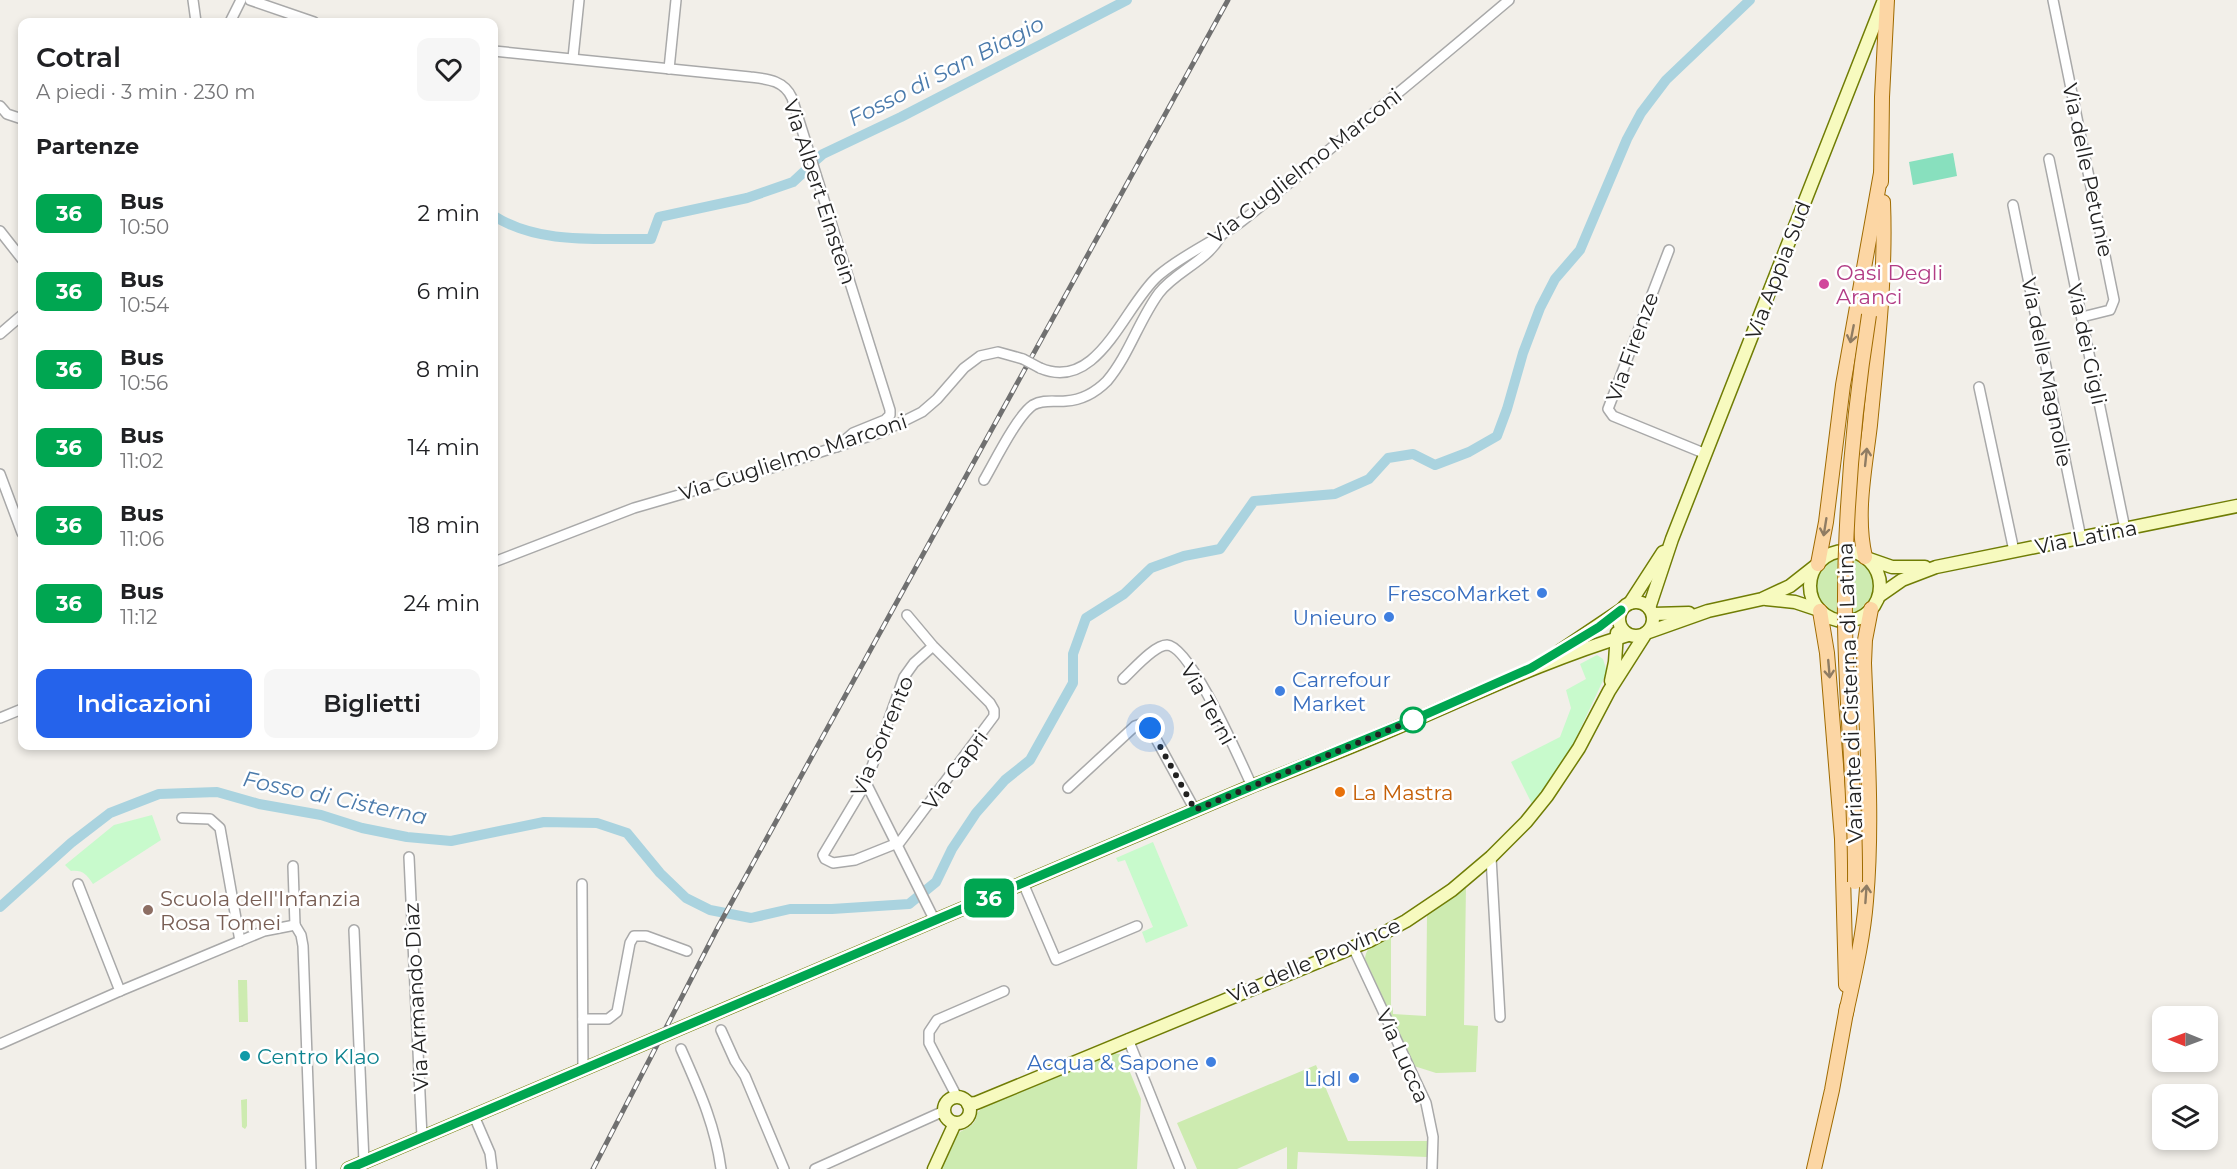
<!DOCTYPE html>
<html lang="it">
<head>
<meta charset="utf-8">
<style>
  body { margin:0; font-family:Montserrat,sans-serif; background:#f6f6f6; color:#202124; height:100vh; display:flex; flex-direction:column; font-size:22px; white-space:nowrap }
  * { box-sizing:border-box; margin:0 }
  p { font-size:20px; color:#757577 }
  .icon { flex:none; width:33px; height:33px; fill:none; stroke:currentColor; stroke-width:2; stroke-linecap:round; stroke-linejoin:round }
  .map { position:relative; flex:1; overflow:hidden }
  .side { position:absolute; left:18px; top:18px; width:480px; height:732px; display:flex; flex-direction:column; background:#fff; border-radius:12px; box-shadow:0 3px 9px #0003 }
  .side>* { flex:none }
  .badge { padding:0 12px; border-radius:9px; font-size:21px; line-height:39px }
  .needle { width:39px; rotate:271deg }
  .controls { position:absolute; left:2152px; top:1006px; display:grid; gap:12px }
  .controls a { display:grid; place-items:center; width:66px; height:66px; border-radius:12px; background:#fff; box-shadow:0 3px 9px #0003; font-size:30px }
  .you { position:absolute; width:30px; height:30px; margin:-15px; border:4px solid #fff; border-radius:50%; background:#1a73e8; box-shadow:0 0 0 9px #1a73e833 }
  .map>.badge { position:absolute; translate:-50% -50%; box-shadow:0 0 0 3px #fff }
  h2 { padding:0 18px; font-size:22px; line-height:54px }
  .round { display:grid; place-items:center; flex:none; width:63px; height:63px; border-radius:12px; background:#f6f6f6 }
  .overview { display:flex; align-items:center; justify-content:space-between; height:102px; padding:0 18px }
  h1 { font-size:28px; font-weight:600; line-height:45px }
  .cta { display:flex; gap:12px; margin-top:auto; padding:12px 18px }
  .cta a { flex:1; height:69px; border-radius:12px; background:#2563eb; color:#fff; font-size:24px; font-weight:600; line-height:69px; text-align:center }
  .cta a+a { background:#f6f6f6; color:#202124 }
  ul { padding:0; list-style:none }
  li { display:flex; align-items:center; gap:18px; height:78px; padding:0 18px }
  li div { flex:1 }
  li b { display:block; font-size:22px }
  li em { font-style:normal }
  li .badge { min-width:66px; font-weight:700; text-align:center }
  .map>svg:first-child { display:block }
  .grass { fill:#cdebb0 }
  .park { fill:#c8facc }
  .pitch { fill:#88e0be }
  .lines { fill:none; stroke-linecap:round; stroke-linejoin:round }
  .canal { stroke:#aad3df; stroke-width:10 }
  .street-casing { stroke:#a9a9a9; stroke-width:12 }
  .secondary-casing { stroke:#707d05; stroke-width:15 }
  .primary-casing { stroke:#a06b00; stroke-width:16 }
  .street { stroke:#fff; stroke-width:9 }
  .secondary { stroke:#f7fabf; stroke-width:12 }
  .primary { stroke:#fcd6a4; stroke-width:14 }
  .rail-casing { stroke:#707070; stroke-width:5 }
  .rail { stroke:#fff; stroke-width:3; stroke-dasharray:9; stroke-linecap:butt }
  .street-bridge-casing { stroke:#a9a9a9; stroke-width:12; stroke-linecap:butt }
  .primary-bridge-casing { stroke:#a06b00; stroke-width:16; stroke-linecap:butt }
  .street-bridge { stroke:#fff; stroke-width:9 }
  .primary-bridge { stroke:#fcd6a4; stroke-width:14 }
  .oneway { stroke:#8f7c63 }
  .line-casing { stroke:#fff; stroke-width:14 }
  .line { stroke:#00a651; stroke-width:9 }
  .walk { stroke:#222; stroke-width:6; stroke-dasharray:0 10.8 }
  .hotel-dot { fill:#d1479c; stroke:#fff; stroke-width:2 }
  .shop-dot { fill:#3f7fe0; stroke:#fff; stroke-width:2 }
  .stop-dot { fill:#fff; stroke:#00a651; stroke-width:3 }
  .food-dot { fill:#e8710a; stroke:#fff; stroke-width:2 }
  .education-dot { fill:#8d6e63; stroke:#fff; stroke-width:2 }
  .culture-dot { fill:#0f9aa8; stroke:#fff; stroke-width:2 }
  .labels { text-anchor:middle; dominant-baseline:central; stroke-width:5; stroke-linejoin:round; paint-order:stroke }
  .street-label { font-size:21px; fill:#222; stroke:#fff }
  .hotel-label { font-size:21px; fill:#b23c85; stroke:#fff; text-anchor:start }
  .shop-label { font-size:21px; fill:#366cbe; stroke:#fff; text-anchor:end }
  .food-label { font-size:21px; fill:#c56008; stroke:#fff; text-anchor:start }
  .education-label { font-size:21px; fill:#785e54; stroke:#fff; text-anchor:start }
  .culture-label { font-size:21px; fill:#0d838f; stroke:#fff; text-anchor:start }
  .water-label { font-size:22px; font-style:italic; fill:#4a7aab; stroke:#fff }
</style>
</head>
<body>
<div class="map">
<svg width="2237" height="1169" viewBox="0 0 2237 1169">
  <rect width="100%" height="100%" fill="#f2efe9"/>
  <g class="grass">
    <circle cx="1845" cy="587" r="29"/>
    <path d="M1466,885L1464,1025L1478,1026L1476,1072L1436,1073L1414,1066L1365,959C1366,945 1379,941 1391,935V1007L1393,1008V1014L1426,1016L1427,914Z"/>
    <path d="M238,980H247L248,1022H239Z"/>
    <path d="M1113,1053L1123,1055L1141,1099L1137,1169H939C944,1159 948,1145 954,1137C963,1127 976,1129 977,1113L985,1105Z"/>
    <path d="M1316,1065L1348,1141H1429L1427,1157L1298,1152L1297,1169H1287V1147L1237,1169H1197L1177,1123Z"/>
    <path d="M247,1099V1126L245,1129L242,1127L241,1100Z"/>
  </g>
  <g class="park">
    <path d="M1597,655L1603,659L1607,672L1568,755L1532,804L1511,762L1560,737L1571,708L1566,690L1586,679L1580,664Z"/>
    <path d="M152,815L161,840L93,884C86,874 83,870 71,871L65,865L114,825Z"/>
    <path d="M1153,842L1188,926L1146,943L1142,932L1153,927L1125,860L1118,862L1116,858Z"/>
  </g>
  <path class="pitch" d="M1953,153L1957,176L1913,185L1909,162Z"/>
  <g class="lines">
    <g class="canal">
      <path d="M815,161L823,154L901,117L1127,0"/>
      <path d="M494,216C540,245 598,238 651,239L659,217L747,198L793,182L808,168"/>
      <path d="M0,907L71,843L110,813L159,794L217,792L259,804L321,815L362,828L407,837L451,841L544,822L597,823L627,833L660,873L686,898L710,910L751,918L790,909H832L909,904L936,882L952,849L976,813L1005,780L1030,760L1073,683V654L1086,618L1124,594L1151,568L1184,556L1220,549L1254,501L1335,494L1369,479L1388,458L1413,454L1435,465L1469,452L1497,436L1507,409L1523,353L1540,308L1555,279L1580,250L1627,139L1641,113L1666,80L1750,0"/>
    </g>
    <g class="street-casing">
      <g id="street">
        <path d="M193,0L196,22"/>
        <path d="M250,0L314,22"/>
        <path d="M2053,0L2114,300L2110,310L2082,317"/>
        <path d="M230,22L241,0"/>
        <path d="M494,51L750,77C767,79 784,80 792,98L890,410V415L885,420L853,433L837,447"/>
        <path d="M573,58L579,0"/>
        <path d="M669,69L676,0"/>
        <path d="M0,106L7,114L22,119"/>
        <path d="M2049,159L2125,529"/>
        <path d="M2013,205L2081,538"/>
        <path d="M0,231L22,259"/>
        <path d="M1669,250L1608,409L1613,416L1706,454"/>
        <path d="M0,334L22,315"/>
        <path d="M1040,368C1098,393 1124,306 1158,276C1183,254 1216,241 1242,221C1272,198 1301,173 1330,149C1390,100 1450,50 1509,0"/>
        <path d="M1979,387L2014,551"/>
        <path d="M0,474L22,533"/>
        <path d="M984,480C995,461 1017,416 1033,405C1043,399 1055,402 1066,401C1082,400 1096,392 1107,381C1129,355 1139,320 1159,293C1176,271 1206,262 1220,237"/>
        <path d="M494,562L634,508L768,469L882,432L922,412L937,399L964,368L980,356L998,352L1023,359"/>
        <path d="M907,615L933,646L990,703L994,710V716L900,842L855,860L833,863L825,859L823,855L866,783L904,677L914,663L933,646"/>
        <path d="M1123,679C1133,670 1154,645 1167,645C1191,646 1241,763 1252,786"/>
        <path d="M0,718L22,709"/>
        <path d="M866,783L935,921"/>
        <path d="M1068,788L1135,726L1144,723L1150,728L1195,810"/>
        <path d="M182,818L210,819L220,828L240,941"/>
        <path d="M409,857L422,1137"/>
        <path d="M1491,857L1500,1017"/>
        <path d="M293,866L295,925"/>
        <path d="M1023,883L1056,960L1137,926"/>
        <path d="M78,884L120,991"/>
        <path d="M582,884L583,1069"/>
        <path d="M295,925L301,935L303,946L311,1169"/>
        <path d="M354,930L364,1162"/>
        <path d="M1353,947L1426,1103L1433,1137L1432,1169"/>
        <path d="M583,1019H608L617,1012L630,943L634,936H646L687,951"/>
        <path d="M721,1030L735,1061L745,1076L784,1169"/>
        <path d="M1128,1039L1180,1169"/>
        <path d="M0,1044L120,991L264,931L295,925"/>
        <path d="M681,1049C699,1090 715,1124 721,1169"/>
        <path d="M957,1097L929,1043V1032L937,1020L1004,991"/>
        <path d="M474,1116L490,1153L492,1169"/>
        <path d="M815,1169L944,1111"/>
      </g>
    </g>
    <g class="secondary-casing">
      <g id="secondary">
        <circle cx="1845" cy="586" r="35"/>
        <path d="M1869,559L1892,567H1925"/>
        <path d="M1879,596L1902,580L1936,567L2237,506"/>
        <path d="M1766,599L1795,602L1819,610"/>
        <circle cx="1636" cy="619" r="17"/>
        <path d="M1630,603L1663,552"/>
        <path d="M1649,608L1672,539L1884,0"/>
        <path d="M1653,614L1689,613"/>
        <path d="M1560,651L1621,610"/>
        <path d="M1611,681L1615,662L1617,633"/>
        <circle cx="957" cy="1110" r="13"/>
        <path d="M968,1104L976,1103L1371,940L1406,921L1452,890L1491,857L1526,822L1547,796L1579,748L1609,691L1646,633L1708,611L1762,599L1790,586L1818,564"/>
        <path d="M348,1169L1252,786C1306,765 1359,744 1412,721C1484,690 1554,657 1628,635"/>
        <path d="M934,1169L955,1123"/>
      </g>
    </g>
    <g class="primary-casing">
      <g id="primary">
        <path d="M1881,182L1882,97L1887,0"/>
        <path d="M1869,315L1874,279"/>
        <path d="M1865,557C1855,514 1865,468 1870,425C1877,351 1886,277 1883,202"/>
        <path d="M1818,564L1826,522L1843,385L1881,173"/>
        <path d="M1820,611L1827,653L1842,839L1846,985"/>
        <path d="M1846,1013C1854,976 1863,939 1866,901C1873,822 1867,742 1864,663L1865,640L1871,609"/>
        <path d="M1814,1169L1832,1090L1847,1007"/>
      </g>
    </g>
    <use href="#street" class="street"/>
    <use href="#secondary" class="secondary"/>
    <use href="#primary" class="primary"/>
    <g class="rail-casing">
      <path id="rail" d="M593,1169L718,927L1228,0"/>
    </g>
    <use href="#rail" class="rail"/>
    <g class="street-bridge-casing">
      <path id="street-bridge" d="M1023,359L1040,368"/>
    </g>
    <g class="primary-bridge-casing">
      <path id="primary-bridge" d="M1855,882C1856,796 1846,710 1845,623C1844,520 1853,417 1869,315"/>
    </g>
    <use href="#street-bridge" class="street-bridge"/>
    <use href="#primary-bridge" class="primary-bridge"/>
  </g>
  <defs><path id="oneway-shaft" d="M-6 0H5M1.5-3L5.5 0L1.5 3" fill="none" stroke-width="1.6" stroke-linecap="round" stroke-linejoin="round" transform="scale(1.5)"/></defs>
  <g class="oneway">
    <use href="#oneway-shaft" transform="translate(1852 334) rotate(101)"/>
    <use href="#oneway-shaft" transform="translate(1866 457) rotate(-84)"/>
    <use href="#oneway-shaft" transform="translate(1825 527) rotate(99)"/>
    <use href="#oneway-shaft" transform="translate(1829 669) rotate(85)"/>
    <use href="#oneway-shaft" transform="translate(1866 894) rotate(-86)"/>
  </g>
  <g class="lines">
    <g class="line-casing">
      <path id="line" d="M348,1169L1233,794L1413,720L1531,668L1599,627L1621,610"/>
    </g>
    <use href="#line" class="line"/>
    <path class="walk" d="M1150,728L1195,810L1413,720"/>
  </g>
  <circle class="hotel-dot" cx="1824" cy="284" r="6"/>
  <g class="shop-dot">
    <circle cx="1542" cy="593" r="6"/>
    <circle cx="1389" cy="617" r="6"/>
    <circle cx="1280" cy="691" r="6"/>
    <circle cx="1211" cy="1062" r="6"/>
    <circle cx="1354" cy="1078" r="6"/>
  </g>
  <circle class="stop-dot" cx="1413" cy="720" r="12"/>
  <circle class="food-dot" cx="1340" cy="792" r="6"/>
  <circle class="education-dot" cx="148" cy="910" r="6"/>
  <circle class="culture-dot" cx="245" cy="1056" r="6"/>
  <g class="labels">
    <g class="street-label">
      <text transform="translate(1305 166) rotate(-38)">Via Guglielmo Marconi</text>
      <text transform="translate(2088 170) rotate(78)">Via delle Petunie</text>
      <text transform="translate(820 192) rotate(72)">Via Albert Einstein</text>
      <text transform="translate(1778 270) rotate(-69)">Via Appia Sud</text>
      <text transform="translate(2087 344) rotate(78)">Via dei Gigli</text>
      <text transform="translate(1632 347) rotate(-70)">Via Firenze</text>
      <text transform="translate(2047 372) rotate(79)">Via delle Magnolie</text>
      <text transform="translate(793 457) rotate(-18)">Via Guglielmo Marconi</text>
      <text transform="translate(2086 537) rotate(-11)">Via Latina</text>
      <text transform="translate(1850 693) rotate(-92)">Variante di Cisterna di Latina</text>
      <text transform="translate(1208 704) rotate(61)">Via Terni</text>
      <text transform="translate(882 736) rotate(-67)">Via Sorrento</text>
      <text transform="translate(955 770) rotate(-53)">Via Capri</text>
      <text transform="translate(1314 960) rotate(-23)">Via delle Province</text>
      <text transform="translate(416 997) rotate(-93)">Via Armando Diaz</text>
      <text transform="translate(1403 1056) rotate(66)">Via Lucca</text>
    </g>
    <g class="hotel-label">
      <text x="1836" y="272">Oasi Degli<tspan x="1836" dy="24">Aranci</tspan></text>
    </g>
    <g class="shop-label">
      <text x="1530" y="593">FrescoMarket</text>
      <text x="1377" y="617">Unieuro</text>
      <text x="1292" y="679" text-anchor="start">Carrefour<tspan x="1292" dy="24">Market</tspan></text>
      <text x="1199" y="1062">Acqua &amp; Sapone</text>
      <text x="1342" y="1078">Lidl</text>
    </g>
    <g class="food-label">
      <text x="1352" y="792">La Mastra</text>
    </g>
    <g class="education-label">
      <text x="160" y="898">Scuola dell'Infanzia<tspan x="160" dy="24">Rosa Tomei</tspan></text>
    </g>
    <g class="culture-label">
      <text x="257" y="1056">Centro Klao</text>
    </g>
    <g class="water-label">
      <text transform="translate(946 71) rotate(-27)">Fosso di San Biagio</text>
      <text transform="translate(335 798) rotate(12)">Fosso di Cisterna</text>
    </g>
  </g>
</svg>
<div class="controls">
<a><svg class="needle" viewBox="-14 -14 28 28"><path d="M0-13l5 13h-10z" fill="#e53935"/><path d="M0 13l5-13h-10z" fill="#757577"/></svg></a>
<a><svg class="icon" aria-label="layers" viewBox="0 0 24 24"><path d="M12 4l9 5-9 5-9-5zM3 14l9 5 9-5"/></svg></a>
</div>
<div class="you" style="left:1150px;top:728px"></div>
<b class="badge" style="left:989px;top:898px;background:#00a651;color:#fff">36</b>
<section class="side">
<div class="overview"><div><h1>Cotral</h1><p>A piedi · 3 min · 230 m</p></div><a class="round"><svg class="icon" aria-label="heart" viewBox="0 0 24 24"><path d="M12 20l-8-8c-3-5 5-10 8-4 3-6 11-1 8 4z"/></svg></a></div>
<h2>Partenze</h2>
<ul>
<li><span class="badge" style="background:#00a651;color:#fff">36</span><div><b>Bus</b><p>10:50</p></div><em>2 min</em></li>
<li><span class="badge" style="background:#00a651;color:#fff">36</span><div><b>Bus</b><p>10:54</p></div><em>6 min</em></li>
<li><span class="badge" style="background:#00a651;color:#fff">36</span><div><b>Bus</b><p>10:56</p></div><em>8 min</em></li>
<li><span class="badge" style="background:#00a651;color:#fff">36</span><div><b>Bus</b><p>11:02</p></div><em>14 min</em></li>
<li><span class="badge" style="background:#00a651;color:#fff">36</span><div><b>Bus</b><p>11:06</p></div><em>18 min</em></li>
<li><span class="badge" style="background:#00a651;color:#fff">36</span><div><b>Bus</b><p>11:12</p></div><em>24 min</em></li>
</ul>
<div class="cta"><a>Indicazioni</a><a>Biglietti</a></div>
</section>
</div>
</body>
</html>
